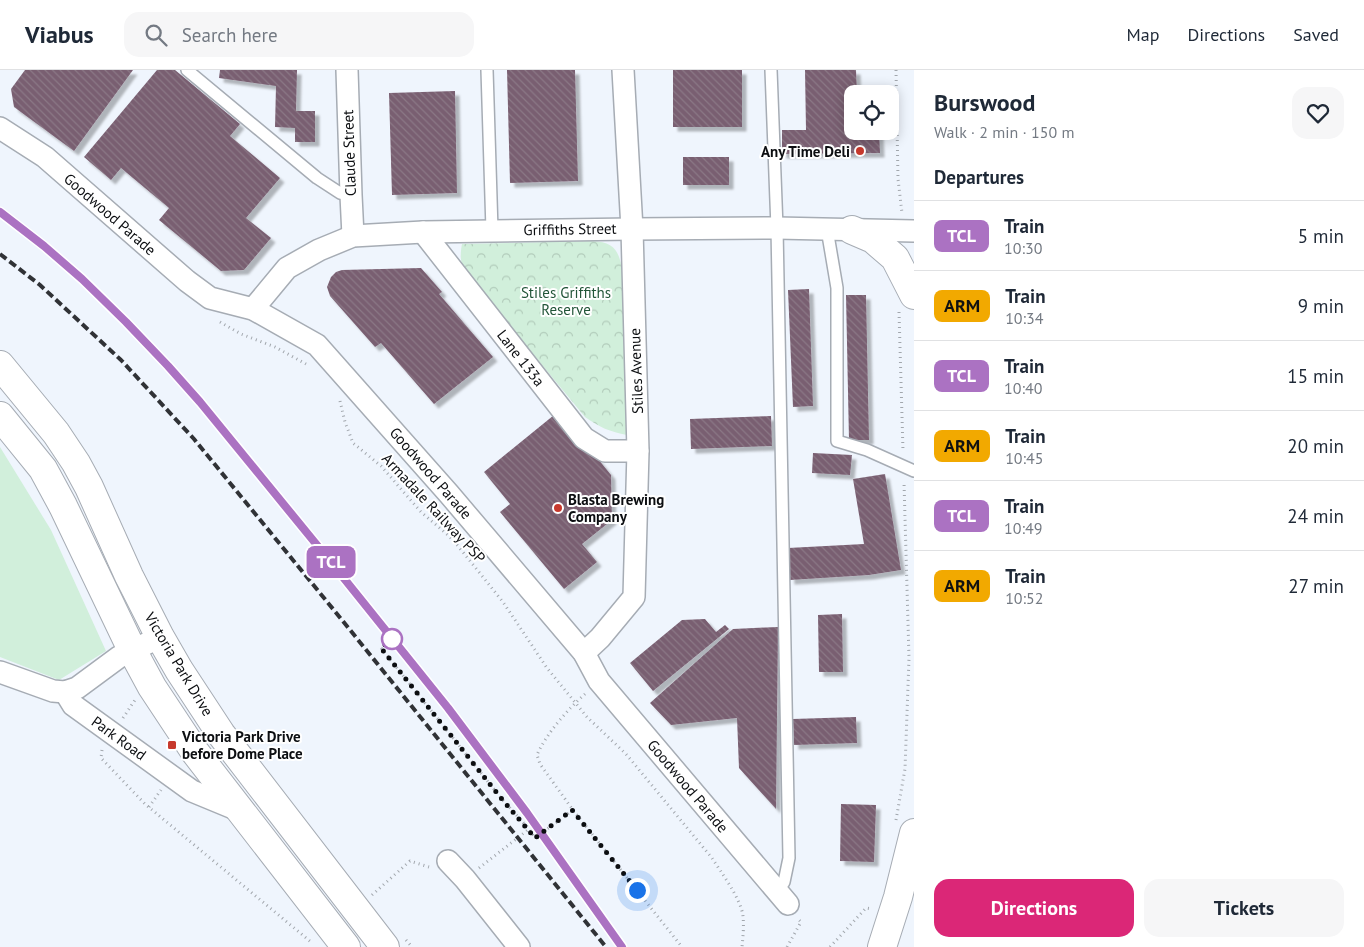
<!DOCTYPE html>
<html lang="en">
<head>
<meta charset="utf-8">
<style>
  body { margin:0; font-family:"PT Sans",sans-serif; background:#f6f6f7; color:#1f2937; height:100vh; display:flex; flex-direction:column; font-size:19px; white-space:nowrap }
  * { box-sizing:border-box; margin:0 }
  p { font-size:16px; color:#747a83 }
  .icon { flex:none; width:28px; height:28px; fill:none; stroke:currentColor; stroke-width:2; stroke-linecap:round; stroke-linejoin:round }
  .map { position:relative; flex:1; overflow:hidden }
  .sheet { display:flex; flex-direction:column; background:#fff; width:450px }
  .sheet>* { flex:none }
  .badge { padding:0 10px; border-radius:8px; font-size:18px; line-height:32px }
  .controls { position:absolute; left:844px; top:15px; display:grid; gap:10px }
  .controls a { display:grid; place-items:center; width:55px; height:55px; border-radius:10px; background:#fff; box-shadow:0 2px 12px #0003; font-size:25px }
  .you { position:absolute; width:25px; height:25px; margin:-12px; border:4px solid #fff; border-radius:50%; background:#1a73e8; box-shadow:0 0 0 8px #1a73e833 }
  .map>.badge { position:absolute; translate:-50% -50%; box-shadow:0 0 0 2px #fff }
  h2 { padding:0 20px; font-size:19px; line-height:45px }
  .round { display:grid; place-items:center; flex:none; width:52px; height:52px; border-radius:15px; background:#f6f6f7 }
  .overview { display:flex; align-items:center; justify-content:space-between; height:85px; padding:0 20px }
  h1 { font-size:24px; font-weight:600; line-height:38px }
  .action { display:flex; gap:10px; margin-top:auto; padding:10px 20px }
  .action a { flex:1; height:58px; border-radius:15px; background:#db2777; color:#fff; font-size:20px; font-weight:600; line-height:58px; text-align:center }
  .action a+a { background:#f6f6f7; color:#1f2937 }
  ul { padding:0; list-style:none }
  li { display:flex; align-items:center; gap:15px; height:70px; padding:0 20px; border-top:1px solid #e0e1e3 }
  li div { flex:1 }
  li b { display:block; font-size:19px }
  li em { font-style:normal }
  li .badge { min-width:55px; font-weight:700; text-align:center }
  header { display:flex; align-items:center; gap:30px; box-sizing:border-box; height:70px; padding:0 25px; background:#fff; border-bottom:1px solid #e0e1e3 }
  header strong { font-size:24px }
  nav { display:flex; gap:28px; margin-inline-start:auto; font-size:18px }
  .search { width:350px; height:45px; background:#f6f6f7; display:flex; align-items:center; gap:12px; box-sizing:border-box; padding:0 18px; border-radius:15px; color:#747a83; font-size:19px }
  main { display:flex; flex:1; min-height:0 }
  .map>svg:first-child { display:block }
  .green { fill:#d1efdb }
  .park { fill:url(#park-crowns) }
  .building { fill:url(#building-back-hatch); filter:url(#shadow) }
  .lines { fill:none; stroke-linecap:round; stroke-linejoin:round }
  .lane-casing { stroke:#a6acb4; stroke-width:14 }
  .street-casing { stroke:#a6acb4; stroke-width:24 }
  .secondary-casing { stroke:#a6acb4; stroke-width:30 }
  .highway-casing { stroke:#a6acb4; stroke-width:30 }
  .path { stroke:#a2a7ad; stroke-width:3; stroke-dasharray:1 4; stroke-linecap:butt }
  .lane { stroke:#fff; stroke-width:11 }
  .street { stroke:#fff; stroke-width:21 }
  .secondary { stroke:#fff; stroke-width:28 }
  .highway { stroke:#fff; stroke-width:28 }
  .rail { stroke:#303236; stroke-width:4; stroke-dasharray:8 4; stroke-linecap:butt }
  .line-casing { stroke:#fff; stroke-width:11 }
  .line { stroke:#ab72c2; stroke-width:8 }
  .walk { stroke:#0c0e11; stroke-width:5; stroke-dasharray:0 9 }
  .poi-dot { fill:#c7392d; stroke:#fff; stroke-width:2 }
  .stop-dot { fill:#fff; stroke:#ab72c2; stroke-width:2.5 }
  .labels { text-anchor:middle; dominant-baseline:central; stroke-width:4; stroke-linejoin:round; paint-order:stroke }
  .poi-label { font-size:15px; font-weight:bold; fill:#0c0e11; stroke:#fff; text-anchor:start }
  .street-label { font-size:15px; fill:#0c0e11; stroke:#fff }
  .park-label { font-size:15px; fill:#225538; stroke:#fff }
</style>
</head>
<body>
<header>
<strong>Viabus</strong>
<div class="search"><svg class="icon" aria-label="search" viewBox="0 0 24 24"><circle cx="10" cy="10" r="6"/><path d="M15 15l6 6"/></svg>Search here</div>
<nav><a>Map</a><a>Directions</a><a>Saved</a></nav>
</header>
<main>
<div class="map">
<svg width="914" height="877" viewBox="0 0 914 877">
  <defs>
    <pattern id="park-crowns" width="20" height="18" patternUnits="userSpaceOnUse" patternTransform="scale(1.25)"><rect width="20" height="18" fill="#d1efdb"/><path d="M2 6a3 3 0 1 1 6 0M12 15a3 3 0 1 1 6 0" fill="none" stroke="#b2ccbb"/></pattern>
    <pattern id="building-back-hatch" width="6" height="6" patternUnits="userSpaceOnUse" patternTransform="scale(1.25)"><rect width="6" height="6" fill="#795e71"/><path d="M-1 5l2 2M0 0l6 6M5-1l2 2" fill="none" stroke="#8b7986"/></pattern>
    <filter id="shadow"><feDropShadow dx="4.5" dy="4.5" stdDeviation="1" flood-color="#0004"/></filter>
  </defs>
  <rect width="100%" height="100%" fill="#eff5fd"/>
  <path class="green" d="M0,377L51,460L106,581L59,610L0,587Z"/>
  <path class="park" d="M592,171C616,172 619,182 623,203L627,365C610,362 599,357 585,347L465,202C460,192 460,185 462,174Z"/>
  <g class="building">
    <path d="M25,0H133L74,81L14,37L11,19Z"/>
    <path d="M157,0H175L240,54L230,66L280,108L246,148L271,168L244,200L221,201L159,150L169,138L121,98L111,110L84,87Z"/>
    <path d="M220,0H297L296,41H315V72H295V58L275,57L276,16L219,8Z"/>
    <path d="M507,0H575L578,111L510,113Z"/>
    <rect x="673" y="0" width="69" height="57"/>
    <path d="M805,0H856L857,24H852V61H879L880,83L782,84V60H806Z"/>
    <path d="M455,21L457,123L392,125L389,23Z"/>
    <rect x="683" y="87" width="46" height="28"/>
    <path d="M421,198L442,222L439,224L493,287L434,334L381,273L375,277L330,226L327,217L331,207L336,202L342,200Z"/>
    <path d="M809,219L813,336L793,337L788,220Z"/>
    <path d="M846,225H866L869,370H849Z"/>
    <path d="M559,341L611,405L612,450L582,474L597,492L564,519L500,442L510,434L484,402Z"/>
    <path d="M771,346L772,376L691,379L690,349Z"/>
    <path d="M813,383L852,385L850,405L812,403Z"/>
    <path d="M885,404L901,500L869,505L790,510L788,478L864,474L853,409Z"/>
    <path d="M842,544L843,602H819L818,545Z"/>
    <path d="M705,549L716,562L725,555L729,559L653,621L630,593L682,550Z"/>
    <path d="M778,557L776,739L739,698L737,648L671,655L650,633L733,559Z"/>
    <path d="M856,647L857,673L794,675L793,649Z"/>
    <path d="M841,734L876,735L874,792L840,791Z"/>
  </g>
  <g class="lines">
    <g class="lane-casing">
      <g id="lane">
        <path d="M187,0L317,108L340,123L351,125"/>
        <path d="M487,0L492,160"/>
        <path d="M771,0L777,158L789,788L784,812L777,822"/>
        <path d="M827,159L837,218V371L867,380L914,401"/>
      </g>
    </g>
    <g class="street-casing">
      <g id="street">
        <path d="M347,0L351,125L353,166"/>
        <path d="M0,58L45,87L187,211L210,228L253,239L317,275L449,424L584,583L599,611L788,834"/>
        <path d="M423,162L584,368L605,381H638"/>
        <path d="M253,239L287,198L319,180L353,166L423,162L632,159L777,158L914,161"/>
        <path d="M584,583L600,568L634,527L638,381L632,159L623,0"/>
        <path d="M0,602L53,621L65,622L77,618L119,587L160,567"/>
        <path d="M65,622L73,635L192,721L238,740"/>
        <path d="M448,791L465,809L519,877"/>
      </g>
    </g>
    <g class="secondary-casing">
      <g id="secondary">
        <path d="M0,295L56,363L76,393L89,417L129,506L160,567L179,600L221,664L385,877"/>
        <path d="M0,346L43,399L63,436L132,580L152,617L195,682L346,877"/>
      </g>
    </g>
    <g class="highway-casing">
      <g id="highway">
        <path d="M852,160L873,169L895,188L914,225"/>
        <path d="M882,877L898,827L914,763"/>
      </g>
    </g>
    <g class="path">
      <path d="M896,0L898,109L902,143"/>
      <path d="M899,242L903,381"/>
      <path d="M220,252L241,264L275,277L306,294"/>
      <path d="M340,331L345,352L353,373L381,396L421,442L449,466L458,476L503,532L547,598L587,647L626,684L712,788C721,802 741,829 743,846C744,856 743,867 742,877"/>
      <path d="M381,578L501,728L529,759"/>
      <path d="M585,624C568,639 546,664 537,685L540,694L573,740L682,877"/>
      <path d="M123,648L135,630"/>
      <path d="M102,680L101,688L145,734L311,872"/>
      <path d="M149,737L161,720"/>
      <path d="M896,750L905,699L909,588L904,412"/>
      <path d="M479,798L529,759L535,768L573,740"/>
      <path d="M372,825L410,791L429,797"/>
      <path d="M406,870L412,877"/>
      <path d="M787,877L801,852L799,850"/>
      <path d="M830,877L866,838L872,839"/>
    </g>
    <use href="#lane" class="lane"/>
    <use href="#street" class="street"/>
    <use href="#secondary" class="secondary"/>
    <use href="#highway" class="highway"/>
    <g class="rail">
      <path d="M0,142C60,189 116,239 168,296C210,341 247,390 286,437C368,537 451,638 527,742C559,787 589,833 622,877"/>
      <path d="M0,184L40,215L121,290L194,369L342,550L606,877"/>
    </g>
  </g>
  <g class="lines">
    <g class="line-casing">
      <path id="line" d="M0,142L44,176L82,209L126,252L168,296L200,332L330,491L448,638L527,743L622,877"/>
    </g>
    <use href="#line" class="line"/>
    <path class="walk" d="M392,569L381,578L501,728L535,768L572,740L637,820"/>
  </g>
  <g class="poi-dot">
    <circle cx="860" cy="81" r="5"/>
    <circle cx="558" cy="438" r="5"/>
    <rect x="167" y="670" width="10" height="10" rx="2.5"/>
  </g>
  <circle class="stop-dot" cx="392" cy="569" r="10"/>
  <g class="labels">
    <g class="poi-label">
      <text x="850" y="81" text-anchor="end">Any Time Deli</text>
      <text x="568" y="429">Blasta Brewing<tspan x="568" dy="17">Company</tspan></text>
      <text x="182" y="666">Victoria Park Drive<tspan x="182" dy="17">before Dome Place</tspan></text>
    </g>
    <g class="street-label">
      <text transform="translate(349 83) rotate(-92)">Claude Street</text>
      <text transform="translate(110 144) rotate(41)">Goodwood Parade</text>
      <text transform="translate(570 159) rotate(-1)">Griffiths Street</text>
      <text transform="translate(521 288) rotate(52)">Lane 133a</text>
      <text transform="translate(636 301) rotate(-92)">Stiles Avenue</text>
      <text transform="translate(431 403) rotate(49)">Goodwood Parade</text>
      <text transform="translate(434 438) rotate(47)">Armadale Railway PSP</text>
      <text transform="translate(179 594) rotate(59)">Victoria Park Drive</text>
      <text transform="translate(119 668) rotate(36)">Park Road</text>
      <text transform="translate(688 716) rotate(50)">Goodwood Parade</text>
    </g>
    <g class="park-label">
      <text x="566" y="222">Stiles Griffiths<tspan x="566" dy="17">Reserve</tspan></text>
    </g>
  </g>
</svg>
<div class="controls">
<a><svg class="icon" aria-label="locate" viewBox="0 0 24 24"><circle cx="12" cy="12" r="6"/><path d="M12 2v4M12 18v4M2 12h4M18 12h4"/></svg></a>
</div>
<div class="you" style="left:637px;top:820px"></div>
<b class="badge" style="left:331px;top:492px;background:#ab72c2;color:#fff">TCL</b>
</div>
<section class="sheet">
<div class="overview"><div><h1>Burswood</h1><p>Walk · 2 min · 150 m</p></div><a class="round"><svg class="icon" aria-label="heart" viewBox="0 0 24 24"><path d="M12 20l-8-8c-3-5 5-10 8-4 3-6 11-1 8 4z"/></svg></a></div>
<h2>Departures</h2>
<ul>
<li><span class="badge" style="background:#ab72c2;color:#fff">TCL</span><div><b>Train</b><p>10:30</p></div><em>5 min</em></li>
<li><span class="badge" style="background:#f2a900;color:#111">ARM</span><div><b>Train</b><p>10:34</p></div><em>9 min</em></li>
<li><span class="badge" style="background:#ab72c2;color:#fff">TCL</span><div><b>Train</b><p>10:40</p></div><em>15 min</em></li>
<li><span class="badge" style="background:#f2a900;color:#111">ARM</span><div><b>Train</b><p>10:45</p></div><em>20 min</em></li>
<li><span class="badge" style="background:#ab72c2;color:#fff">TCL</span><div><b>Train</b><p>10:49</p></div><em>24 min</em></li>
<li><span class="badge" style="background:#f2a900;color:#111">ARM</span><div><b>Train</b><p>10:52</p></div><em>27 min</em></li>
</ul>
<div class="action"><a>Directions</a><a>Tickets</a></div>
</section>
</main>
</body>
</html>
